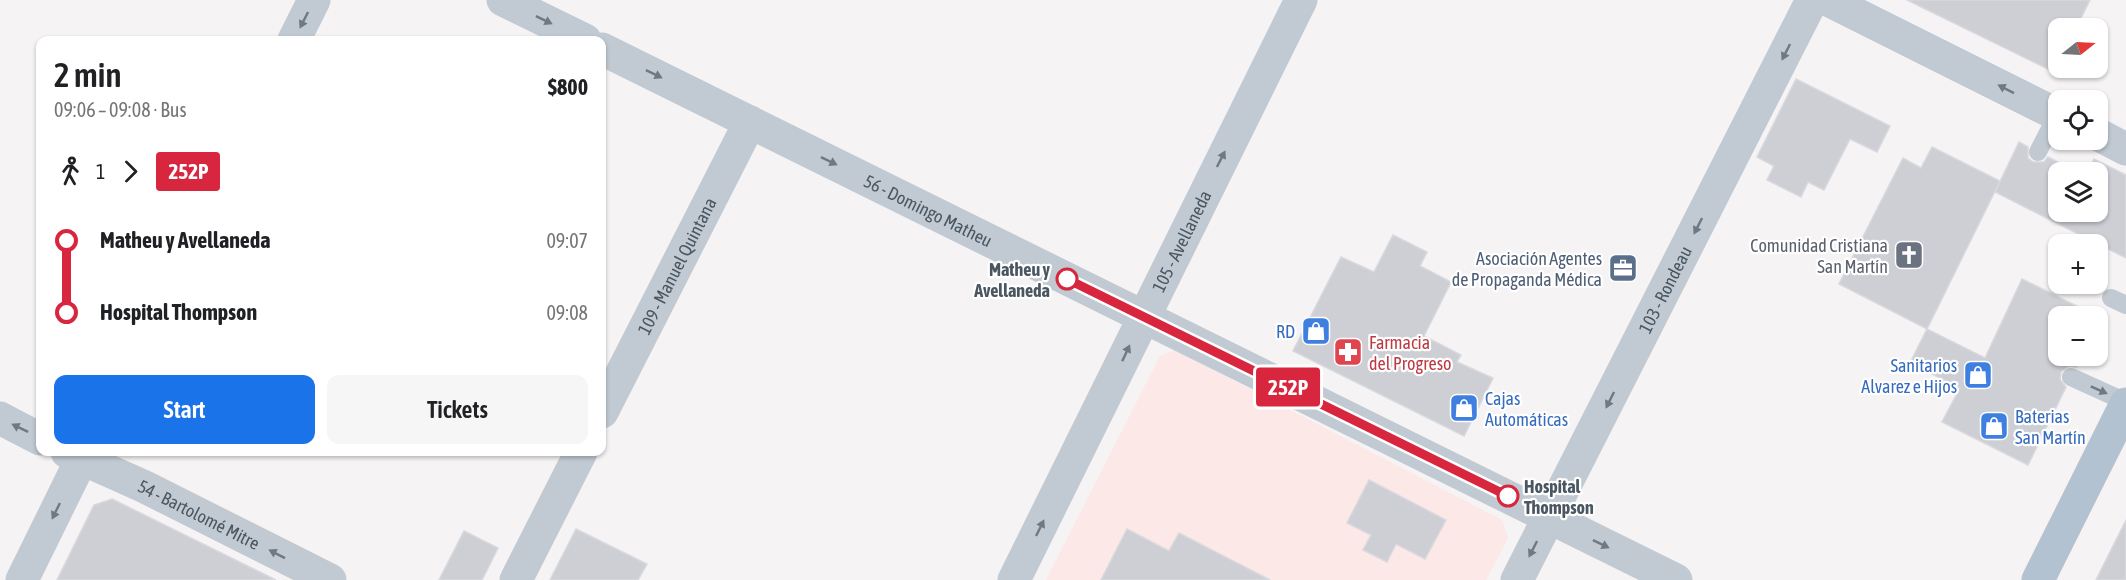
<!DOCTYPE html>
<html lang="en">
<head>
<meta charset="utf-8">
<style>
  body { margin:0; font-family:"Asap Condensed",sans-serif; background:#f6f6f6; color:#202124; height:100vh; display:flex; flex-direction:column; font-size:22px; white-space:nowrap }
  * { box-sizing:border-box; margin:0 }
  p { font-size:20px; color:#757577 }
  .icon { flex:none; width:33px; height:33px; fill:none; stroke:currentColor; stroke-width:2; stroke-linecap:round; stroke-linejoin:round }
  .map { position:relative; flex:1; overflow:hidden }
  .side { position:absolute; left:36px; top:36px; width:570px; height:420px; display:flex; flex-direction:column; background:#fff; border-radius:12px; box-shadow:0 2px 4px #0004 }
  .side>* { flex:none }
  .badge { padding:0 12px; border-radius:4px; font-size:21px; line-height:39px }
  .needle { width:39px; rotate:72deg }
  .tools { position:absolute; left:2048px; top:18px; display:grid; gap:12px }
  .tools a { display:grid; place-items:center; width:60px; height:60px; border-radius:12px; background:#fff; box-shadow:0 2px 4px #0004; font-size:30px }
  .map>.badge { position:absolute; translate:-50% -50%; box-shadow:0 0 0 3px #fff }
  .legs { display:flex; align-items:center; gap:9px; height:66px; padding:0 18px; font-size:20px }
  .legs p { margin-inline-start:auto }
  .summary { display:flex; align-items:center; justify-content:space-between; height:102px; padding:0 18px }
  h1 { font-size:33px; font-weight:600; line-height:45px }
  .button { display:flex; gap:12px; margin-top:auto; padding:12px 18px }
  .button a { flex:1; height:69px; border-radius:12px; background:#1a73e8; color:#fff; font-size:24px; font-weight:600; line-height:69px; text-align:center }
  .button a+a { background:#f6f6f6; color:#202124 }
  ul { padding:0 18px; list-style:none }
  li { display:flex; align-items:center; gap:21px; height:72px; font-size:22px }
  li i { display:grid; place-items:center; width:9px; height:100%; margin:0 8px; background:currentColor }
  li i::after { content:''; width:15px; height:15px; margin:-8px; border:4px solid; border-radius:50%; background:#fff }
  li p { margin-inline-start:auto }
  li:first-child i { background:linear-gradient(#0000 50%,currentColor 0) }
  li:last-child i { background:linear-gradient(currentColor 50%,#0000 0) }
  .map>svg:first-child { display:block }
  .medical { fill:#fce8e6 }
  .building { fill:#cdcfd5; stroke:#d7d9de; stroke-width:1.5 }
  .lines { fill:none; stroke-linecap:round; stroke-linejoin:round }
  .service { stroke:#c1cad2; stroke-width:18 }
  .minor { stroke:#c1cad2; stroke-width:33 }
  .tertiary { stroke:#c1cad2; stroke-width:33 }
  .primary { stroke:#b3c2d1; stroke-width:33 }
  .oneway { fill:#6e7983 }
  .line-1-casing { stroke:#fff; stroke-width:14 }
  .line-1 { stroke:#d7263d; stroke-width:9 }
  .stop-1-dot { fill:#fff; stroke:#d7263d; stroke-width:3 }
  .labels { text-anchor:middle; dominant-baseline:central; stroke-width:4.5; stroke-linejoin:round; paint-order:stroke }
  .street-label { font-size:18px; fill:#4a5661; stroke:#fff }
  .worship-label { font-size:18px; fill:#5b616d; stroke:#fff; text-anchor:end }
  .service-label { font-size:18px; fill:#4e5e75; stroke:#fff; text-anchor:end }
  .stop-label { font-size:18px; font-weight:bold; fill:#4a5661; stroke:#fff; text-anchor:end }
  .shop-label { font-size:18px; fill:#366cbe; stroke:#fff; text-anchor:end }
  .health-label { font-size:18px; fill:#be3a42; stroke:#fff; text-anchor:start }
</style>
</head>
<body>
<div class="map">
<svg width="2126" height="580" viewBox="0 0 2126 580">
  <rect width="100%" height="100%" fill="#f5f3f3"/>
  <path class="medical" d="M1175,350L1502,520L1508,538L1486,580H1046L1160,356Z"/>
  <g class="building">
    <path d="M1907,0H2090L2076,28H2058V74Z"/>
    <path d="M1796,79L1890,126L1877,152L1850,139L1824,190L1808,182L1801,197L1767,180L1774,166L1757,157Z"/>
    <path d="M2019,142L2028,147V158L2033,162H2044L2048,157L2078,172H2058V212H2097V172H2088L2094,159L2126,175V258L1995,192Z"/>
    <path d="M1932,147L2000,181L1927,329L1839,284L1903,158L1921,168Z"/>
    <path d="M1393,235L1427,252L1420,266L1451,282L1424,336L1461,355L1457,362L1493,378L1464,436L1293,351L1341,257L1374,272Z"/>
    <path d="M2022,279L2101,318L2097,326V316H2058V356H2082L2076,367L2069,366L2061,372L2060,379L2066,387L2028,465L1942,422L1960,388L1910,363L1927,329L1985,358Z"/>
    <path d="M1369,480L1446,520L1425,559L1396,544L1387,562L1363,550L1371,535L1347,523Z"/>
    <path d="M112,499L276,580H57L94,505Z"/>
    <path d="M2126,520V580H2096Z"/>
    <path d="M576,529L647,564L638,580H550Z"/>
    <path d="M1127,529L1169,551L1179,533L1270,580H1101Z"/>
    <path d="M464,531L498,548L482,580H439Z"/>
  </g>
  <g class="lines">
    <g class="service">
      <path d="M2038,152L2057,115"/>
      <path d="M2111,298L2126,305"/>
      <path d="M2071,377L2126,402"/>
    </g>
    <g class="minor">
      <path d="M1828,0L2058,115"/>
      <path d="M294,40L314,0"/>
      <path d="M2097,134L2126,149"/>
      <path id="s1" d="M602,412L750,122"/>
      <path d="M22,580L85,452"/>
      <path d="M516,580L581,452"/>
      <path id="s2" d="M1014,580C1110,387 1204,193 1301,0"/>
      <path id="s3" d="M1517,580L1812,0"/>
    </g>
    <g class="tertiary">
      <path d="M503,0L585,40"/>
      <path id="s4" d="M602,49L1676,580"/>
      <path d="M0,418L40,439"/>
      <path id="s5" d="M67,452L145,487L330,580"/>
    </g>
    <path class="primary" d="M2038,580L2126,404"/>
  </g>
  <defs><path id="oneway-solid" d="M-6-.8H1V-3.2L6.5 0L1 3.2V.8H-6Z" transform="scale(1.5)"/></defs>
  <g class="oneway">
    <use href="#oneway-solid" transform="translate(304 20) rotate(117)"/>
    <use href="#oneway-solid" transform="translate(544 20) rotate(26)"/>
    <use href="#oneway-solid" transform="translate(1786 52) rotate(117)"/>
    <use href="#oneway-solid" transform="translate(654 74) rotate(26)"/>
    <use href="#oneway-solid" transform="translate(2006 89) rotate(-153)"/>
    <use href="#oneway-solid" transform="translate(1221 159) rotate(-63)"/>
    <use href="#oneway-solid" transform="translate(829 161) rotate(26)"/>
    <use href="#oneway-solid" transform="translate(1698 226) rotate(117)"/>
    <use href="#oneway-solid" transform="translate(1126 353) rotate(-65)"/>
    <use href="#oneway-solid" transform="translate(2099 390) rotate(24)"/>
    <use href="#oneway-solid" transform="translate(1610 400) rotate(117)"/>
    <use href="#oneway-solid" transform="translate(20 428) rotate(-154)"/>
    <use href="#oneway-solid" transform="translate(56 511) rotate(116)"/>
    <use href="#oneway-solid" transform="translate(1040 528) rotate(-64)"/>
    <use href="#oneway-solid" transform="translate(1601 544) rotate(26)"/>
    <use href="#oneway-solid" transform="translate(1533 549) rotate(117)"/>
    <use href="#oneway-solid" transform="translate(277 554) rotate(-153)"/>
  </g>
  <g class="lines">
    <g class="line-1-casing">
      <path id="line-1" d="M1067,279L1508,496"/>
    </g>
    <use href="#line-1" class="line-1"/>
  </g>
  <defs>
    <g id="church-square" transform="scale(1.5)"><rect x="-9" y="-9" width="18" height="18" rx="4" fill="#6b7280" stroke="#fff"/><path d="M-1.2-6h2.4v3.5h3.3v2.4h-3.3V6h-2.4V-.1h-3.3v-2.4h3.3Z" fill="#fff"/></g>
    <g id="office-square" transform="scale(1.5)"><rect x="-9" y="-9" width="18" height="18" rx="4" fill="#5c6f8a" stroke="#fff"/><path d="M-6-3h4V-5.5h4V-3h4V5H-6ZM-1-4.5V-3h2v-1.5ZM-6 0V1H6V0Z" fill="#fff"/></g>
    <g id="shop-square" transform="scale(1.5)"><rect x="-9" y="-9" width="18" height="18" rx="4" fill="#3f7fe0" stroke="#fff"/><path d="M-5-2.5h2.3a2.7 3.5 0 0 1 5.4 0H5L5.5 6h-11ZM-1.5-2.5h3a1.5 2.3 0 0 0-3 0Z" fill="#fff"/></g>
    <g id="pharmacy-square" transform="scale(1.5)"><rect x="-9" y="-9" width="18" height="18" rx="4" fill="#e0444e" stroke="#fff"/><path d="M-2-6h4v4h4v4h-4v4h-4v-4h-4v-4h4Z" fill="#fff"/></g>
  </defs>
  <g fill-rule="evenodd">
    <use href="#church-square" x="1909" y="255"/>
    <use href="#office-square" x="1623" y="268"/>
    <use href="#shop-square" x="1316" y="331"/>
    <use href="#pharmacy-square" x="1348" y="352"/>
    <use href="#shop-square" x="1978" y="375"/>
    <use href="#shop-square" x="1464" y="408"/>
    <use href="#shop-square" x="1994" y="426"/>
  </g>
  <g class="stop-1-dot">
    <circle cx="1067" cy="279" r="10"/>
    <circle cx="1508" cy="496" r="10"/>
  </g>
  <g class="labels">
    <g class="street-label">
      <text stroke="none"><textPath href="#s4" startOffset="364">56 - Domingo Matheu</textPath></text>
      <text stroke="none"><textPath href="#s2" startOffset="378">105 - Avellaneda</textPath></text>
      <text stroke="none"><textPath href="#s1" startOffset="164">109 - Manuel Quintana</textPath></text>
      <text stroke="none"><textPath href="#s3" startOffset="326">103 - Rondeau</textPath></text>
      <text stroke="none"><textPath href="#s5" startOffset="146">54 - Bartolomé Mitre</textPath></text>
    </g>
    <g class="worship-label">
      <text x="1888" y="245">Comunidad Cristiana<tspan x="1888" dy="21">San Martín</tspan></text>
    </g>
    <g class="service-label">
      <text x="1602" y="258">Asociación Agentes<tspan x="1602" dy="21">de Propaganda Médica</tspan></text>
    </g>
    <g class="stop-label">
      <text x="1050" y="269">Matheu y<tspan x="1050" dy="21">Avellaneda</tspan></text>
      <text x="1524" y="486" text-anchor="start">Hospital<tspan x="1524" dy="21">Thompson</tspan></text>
    </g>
    <g class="shop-label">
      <text x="1295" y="331">RD</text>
      <text x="1957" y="365">Sanitarios<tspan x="1957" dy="21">Alvarez e Hijos</tspan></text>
      <text x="1485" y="398" text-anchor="start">Cajas<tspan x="1485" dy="21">Automáticas</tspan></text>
      <text x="2015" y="416" text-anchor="start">Baterias<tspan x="2015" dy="21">San Martín</tspan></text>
    </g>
    <g class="health-label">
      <text x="1369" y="342">Farmacia<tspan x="1369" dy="21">del Progreso</tspan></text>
    </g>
  </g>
</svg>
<div class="tools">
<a><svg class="needle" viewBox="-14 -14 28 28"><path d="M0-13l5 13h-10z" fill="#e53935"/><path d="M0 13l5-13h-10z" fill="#757577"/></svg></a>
<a><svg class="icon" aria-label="locate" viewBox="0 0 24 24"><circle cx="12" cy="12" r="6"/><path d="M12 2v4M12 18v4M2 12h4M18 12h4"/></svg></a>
<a><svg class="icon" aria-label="layers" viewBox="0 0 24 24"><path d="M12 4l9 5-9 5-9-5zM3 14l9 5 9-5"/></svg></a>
<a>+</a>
<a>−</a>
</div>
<b class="badge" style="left:1288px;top:387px;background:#d7263d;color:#fff">252P</b>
<section class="side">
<div class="summary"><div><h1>2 min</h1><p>09:06 – 09:08 · Bus</p></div><b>$800</b></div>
<div class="legs"><svg class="icon" aria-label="walk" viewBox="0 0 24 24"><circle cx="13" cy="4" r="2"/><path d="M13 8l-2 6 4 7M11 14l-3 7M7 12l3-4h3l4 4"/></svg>1<svg class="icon" aria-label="forward" viewBox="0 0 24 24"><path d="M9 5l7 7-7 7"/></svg><b class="badge" style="background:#d7263d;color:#fff">252P</b></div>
<ul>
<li><i style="color:#d7263d"></i><b>Matheu y Avellaneda</b><p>09:07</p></li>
<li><i style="color:#d7263d"></i><b>Hospital Thompson</b><p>09:08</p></li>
</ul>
<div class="button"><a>Start</a><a>Tickets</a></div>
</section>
</div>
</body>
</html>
